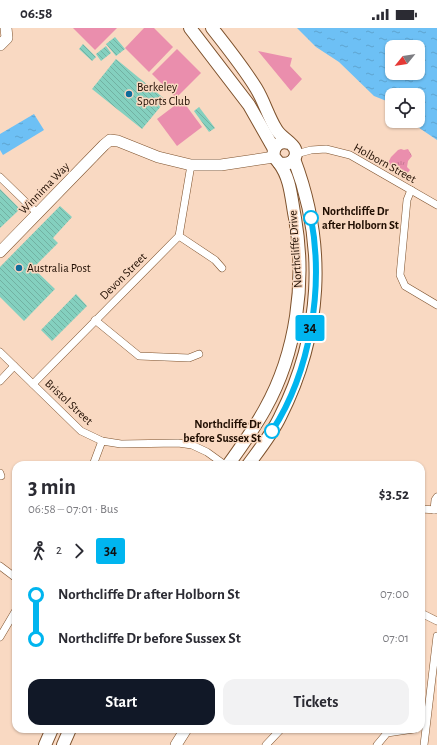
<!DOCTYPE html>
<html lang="en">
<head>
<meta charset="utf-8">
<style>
  body { margin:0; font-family:"Alegreya Sans",sans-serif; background:#f2f2f3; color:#2b2b33; height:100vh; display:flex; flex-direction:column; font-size:15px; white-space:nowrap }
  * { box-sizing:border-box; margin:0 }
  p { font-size:13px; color:#7c7c81 }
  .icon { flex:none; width:22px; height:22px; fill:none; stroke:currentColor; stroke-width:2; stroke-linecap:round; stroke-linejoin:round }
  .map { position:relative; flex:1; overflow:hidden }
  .drawer { position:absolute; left:12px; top:433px; width:413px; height:272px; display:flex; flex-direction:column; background:#fff; border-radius:12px; box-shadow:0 1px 3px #0004 }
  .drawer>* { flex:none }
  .badge { padding:0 8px; border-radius:3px; font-size:14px; line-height:26px }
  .needle { width:26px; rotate:240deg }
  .fabs { position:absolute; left:385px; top:12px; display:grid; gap:8px }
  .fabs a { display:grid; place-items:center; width:40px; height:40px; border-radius:8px; background:#fff; box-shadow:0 1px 3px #0004; font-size:20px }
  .map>.badge { position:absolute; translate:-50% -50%; box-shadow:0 0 0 2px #fff }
  .legs { display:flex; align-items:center; gap:6px; height:44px; padding:0 16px; font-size:13px }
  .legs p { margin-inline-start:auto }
  .overview { display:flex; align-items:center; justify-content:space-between; height:68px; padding:0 16px }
  h1 { font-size:22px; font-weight:700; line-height:30px }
  .cta { display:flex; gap:8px; margin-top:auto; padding:8px 16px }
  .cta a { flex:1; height:46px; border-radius:12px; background:#111827; color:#fff; font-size:16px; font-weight:700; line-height:46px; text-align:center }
  .cta a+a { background:#f2f2f3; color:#2b2b33 }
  ul { padding:0 16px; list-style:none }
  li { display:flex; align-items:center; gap:14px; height:44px; font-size:15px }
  li i { display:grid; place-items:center; width:6px; height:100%; margin:0 5px; background:currentColor }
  li i::after { content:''; width:10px; height:10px; margin:-5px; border:3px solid; border-radius:50%; background:#fff }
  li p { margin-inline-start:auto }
  li:first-child i { background:linear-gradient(#0000 50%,currentColor 0) }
  li:last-child i { background:linear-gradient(currentColor 50%,#0000 0) }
  .status { display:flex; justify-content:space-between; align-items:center; height:28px; padding:0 20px; background:#fff; direction:ltr }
  .status svg { height:11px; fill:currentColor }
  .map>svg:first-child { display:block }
  .grass { fill:url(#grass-tufts) }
  .garden { fill:#ea8ead }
  .water { fill:url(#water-ripples); fill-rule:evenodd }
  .building { fill:url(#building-back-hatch) }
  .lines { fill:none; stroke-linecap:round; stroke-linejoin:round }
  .street-casing { stroke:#7d512c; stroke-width:8 }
  .secondary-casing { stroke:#7d512c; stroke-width:12 }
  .primary-casing { stroke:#7d512c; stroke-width:14 }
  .street { stroke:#fff; stroke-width:7 }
  .secondary { stroke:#fff; stroke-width:11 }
  .primary { stroke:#fff; stroke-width:12 }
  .line-1-casing { stroke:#fff; stroke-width:9 }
  .line-1 { stroke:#00b5ef; stroke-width:6 }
  .poi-dot { fill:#0f6b9a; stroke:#f9d9c2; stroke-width:1.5 }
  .stop-1-dot { fill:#fff; stroke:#00b5ef; stroke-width:2 }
  .labels { text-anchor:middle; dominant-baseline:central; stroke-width:3; stroke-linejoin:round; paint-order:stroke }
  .poi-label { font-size:12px; fill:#200e02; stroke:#f9d9c2; text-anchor:start }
  .street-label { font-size:12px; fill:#200e02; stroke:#f9d9c2 }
  .stop-label { font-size:12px; font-weight:bold; fill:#200e02; stroke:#f9d9c2; text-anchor:start }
</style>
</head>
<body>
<div class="status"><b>06:58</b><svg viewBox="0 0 49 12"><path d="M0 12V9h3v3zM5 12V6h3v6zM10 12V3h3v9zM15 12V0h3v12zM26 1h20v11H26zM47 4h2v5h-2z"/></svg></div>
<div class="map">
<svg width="437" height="717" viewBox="0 0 437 717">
  <defs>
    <pattern id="grass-tufts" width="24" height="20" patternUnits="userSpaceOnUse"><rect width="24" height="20" fill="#ea8ead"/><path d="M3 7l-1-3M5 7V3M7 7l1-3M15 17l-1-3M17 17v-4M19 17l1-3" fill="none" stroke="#c87993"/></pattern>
    <pattern id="water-ripples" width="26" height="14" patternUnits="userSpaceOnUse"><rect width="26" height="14" fill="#6dc0f5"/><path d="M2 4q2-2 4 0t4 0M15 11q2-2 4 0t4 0" fill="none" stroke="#5ea4d0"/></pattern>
    <pattern id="building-back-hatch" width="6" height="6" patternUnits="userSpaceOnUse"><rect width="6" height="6" fill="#84d0bf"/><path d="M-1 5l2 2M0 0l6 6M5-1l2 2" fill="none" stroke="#72b1a2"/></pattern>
  </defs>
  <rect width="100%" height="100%" fill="#f9d9c2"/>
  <path class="grass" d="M401,121L404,122L408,121L412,128L408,133L407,139L410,142L405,148L392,140L388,135L391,129L398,122Z"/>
  <g class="garden">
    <path d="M73,0H117L95,22Z"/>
    <path d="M144,0H154L173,19L149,44L125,20Z"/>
    <path d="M177,21L201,45L176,70L152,46Z"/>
    <path d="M258,23L292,30L290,38L302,51L291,63Z"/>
    <path d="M182,72L202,99L177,118L157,91Z"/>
  </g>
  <g class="water">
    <path d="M297,0H437V112L409,93H418V67H392V79L389,74L374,68L339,34L316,19ZM392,19H418V45H392Z"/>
    <path d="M34,86L44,102L3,127L0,122V106Z"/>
  </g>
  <g class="building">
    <path d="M115,9L125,21L116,28L106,16Z"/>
    <path d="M83,16L96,29L92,33L79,21Z"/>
    <path d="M106,18L111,25L101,33L96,26Z"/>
    <path d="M116,31L166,72L142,101L92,61Z"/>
    <path d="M199,79L215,100L209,104L194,83Z"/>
    <path d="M0,161L20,181L0,200Z"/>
    <path d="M60,178L72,189L53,210L58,215L33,240L55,261L24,293L0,269V239Z"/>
    <path d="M76,266L87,278L52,313L41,302Z"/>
  </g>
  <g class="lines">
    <g class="street-casing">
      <g id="street">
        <path d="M296,126L311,122L326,121L350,127L437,177"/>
        <path d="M0,149L37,185"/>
        <path d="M411,162L407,172L400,247L405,258L437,277"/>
        <path d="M179,208L215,232L222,240"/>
        <path d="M95,292L139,328L189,330L199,326"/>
        <path d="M0,324L81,403L102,413L121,416L178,415L192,417L207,424L225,437"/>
        <path d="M0,353L14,338"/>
        <path d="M33,356L179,208L191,137"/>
        <path d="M93,437L102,413"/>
        <path d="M0,445L1,448"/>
        <path d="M421,481L437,482"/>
        <path d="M434,482L435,472L437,469"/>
        <path d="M0,538L16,550"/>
        <path d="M421,585L437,593"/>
        <path d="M0,609L16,582"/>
        <path d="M266,717L281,701"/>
        <path d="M377,717L387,705L414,701"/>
        <path d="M424,717L437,608"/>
      </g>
    </g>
    <g class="secondary-casing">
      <g id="secondary">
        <path d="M0,17L7,10L6,0"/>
        <path d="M0,224L104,117L110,112L118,113L158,129L191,137H221L274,129"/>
        <path d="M176,717L186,701"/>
      </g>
    </g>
    <g class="primary-casing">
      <g id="primary">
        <path d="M190,0L249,77L274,121"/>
        <path d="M212,0C227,19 243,39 256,60C264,73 268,88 276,101C280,109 292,114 295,121C299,132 288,138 279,135L274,129C272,119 279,112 289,115"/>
        <path d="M228,437C241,419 254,401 265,381C297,324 306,253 295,190C291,170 291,151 279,135"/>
        <path d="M248,437C259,422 272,406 280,389C322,306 327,218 294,131"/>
        <path d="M45,717L52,701"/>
        <path d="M63,717L70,701"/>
      </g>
    </g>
    <use href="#street" class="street"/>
    <use href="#secondary" class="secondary"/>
    <use href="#primary" class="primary"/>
  </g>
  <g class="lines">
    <g class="line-1-casing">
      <path id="line-1" d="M272,403C311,343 324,259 311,190"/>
    </g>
    <use href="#line-1" class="line-1"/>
  </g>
  <g class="poi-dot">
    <circle cx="129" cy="66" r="4"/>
    <circle cx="19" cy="240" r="4"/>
  </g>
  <g class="stop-1-dot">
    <circle cx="311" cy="190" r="7"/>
    <circle cx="272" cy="403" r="7"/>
  </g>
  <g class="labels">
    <g class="poi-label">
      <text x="137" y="59">Berkeley<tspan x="137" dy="14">Sports Club</tspan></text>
      <text x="27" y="240">Australia Post</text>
    </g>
    <g class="street-label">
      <text transform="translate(385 135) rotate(29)">Holborn Street</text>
      <text transform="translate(44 160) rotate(-46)">Winnima Way</text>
      <text transform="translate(295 221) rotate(-94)">Northcliffe Drive</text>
      <text transform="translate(123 248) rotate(-45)">Devon Street</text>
      <text transform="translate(69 374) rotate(43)">Bristol Street</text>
    </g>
    <g class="stop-label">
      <text x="322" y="183">Northcliffe Dr<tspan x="322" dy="14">after Holborn St</tspan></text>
      <text x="261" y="396" text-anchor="end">Northcliffe Dr<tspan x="261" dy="14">before Sussex St</tspan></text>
    </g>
  </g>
</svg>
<div class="fabs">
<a><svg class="needle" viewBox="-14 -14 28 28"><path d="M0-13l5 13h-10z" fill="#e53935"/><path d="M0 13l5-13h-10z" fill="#7c7c81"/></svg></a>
<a><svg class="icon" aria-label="locate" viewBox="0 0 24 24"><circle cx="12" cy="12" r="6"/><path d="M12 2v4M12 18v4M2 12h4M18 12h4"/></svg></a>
</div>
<b class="badge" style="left:310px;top:300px;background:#00b5ef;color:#111">34</b>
<section class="drawer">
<div class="overview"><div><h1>3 min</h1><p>06:58 – 07:01 · Bus</p></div><b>$3.52</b></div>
<div class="legs"><svg class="icon" aria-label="walk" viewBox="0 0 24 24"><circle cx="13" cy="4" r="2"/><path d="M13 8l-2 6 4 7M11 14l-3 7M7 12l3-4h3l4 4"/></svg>2<svg class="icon" aria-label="forward" viewBox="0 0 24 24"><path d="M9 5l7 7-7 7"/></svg><b class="badge" style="background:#00b5ef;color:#111">34</b></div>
<ul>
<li><i style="color:#00b5ef"></i><b>Northcliffe Dr after Holborn St</b><p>07:00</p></li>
<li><i style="color:#00b5ef"></i><b>Northcliffe Dr before Sussex St</b><p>07:01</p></li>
</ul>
<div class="cta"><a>Start</a><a>Tickets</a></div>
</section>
</div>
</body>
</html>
